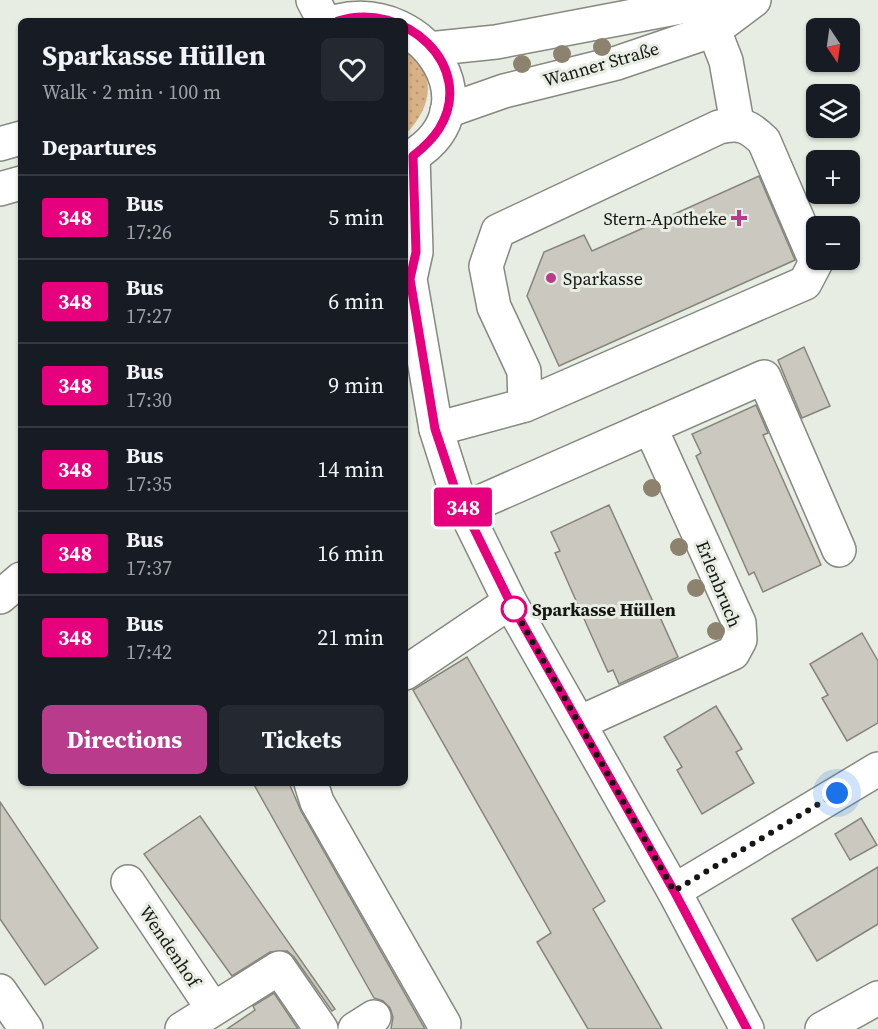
<!DOCTYPE html>
<html lang="en">
<head>
<meta charset="utf-8">
<style>
  body { margin:0; font-family:"Source Serif 4",serif; background:#242831; color:#f1f3f6; height:100vh; display:flex; flex-direction:column; font-size:22px; white-space:nowrap }
  * { box-sizing:border-box; margin:0 }
  p { font-size:20px; color:#9ea1a6 }
  .icon { flex:none; width:33px; height:33px; fill:none; stroke:currentColor; stroke-width:2; stroke-linecap:round; stroke-linejoin:round }
  .map { position:relative; flex:1; overflow:hidden }
  .drawer { position:absolute; left:18px; top:18px; width:390px; height:768px; display:flex; flex-direction:column; background:#171b24; border-radius:9px; box-shadow:0 2px 4px #0004 }
  .drawer>* { flex:none }
  .badge { padding:0 12px; border-radius:4px; font-size:21px; line-height:39px }
  .needle { width:39px; rotate:167deg }
  .fabs { position:absolute; left:806px; top:18px; display:grid; gap:12px }
  .fabs a { display:grid; place-items:center; width:54px; height:54px; border-radius:9px; background:#171b24; box-shadow:0 2px 4px #0004; font-size:30px }
  .you { position:absolute; width:30px; height:30px; margin:-15px; border:4px solid #fff; border-radius:50%; background:#1a73e8; box-shadow:0 0 0 9px #1a73e833 }
  .map>.badge { position:absolute; translate:-50% -50%; box-shadow:0 0 0 3px #fff }
  h2 { padding:0 24px; font-size:22px; line-height:54px }
  .round { display:grid; place-items:center; flex:none; width:63px; height:63px; border-radius:9px; background:#242831 }
  .overview { display:flex; align-items:center; justify-content:space-between; height:102px; padding:0 24px }
  h1 { font-size:28px; font-weight:700; line-height:45px }
  .button { display:flex; gap:12px; margin-top:auto; padding:12px 24px }
  .button a { flex:1; height:69px; border-radius:9px; background:#b83b8c; color:#fff; font-size:24px; font-weight:700; line-height:69px; text-align:center }
  .button a+a { background:#242831; color:#f1f3f6 }
  ul { padding:0; list-style:none }
  li { display:flex; align-items:center; gap:18px; height:84px; padding:0 24px; border-top:2px solid #363941 }
  li div { flex:1 }
  li b { display:block; font-size:22px }
  li em { font-style:normal }
  li .badge { min-width:66px; font-weight:700; text-align:center }
  .map>svg:first-child { display:block }
  .grass { fill:url(#grass-dots) }
  .building { fill:#cbc9bf; stroke:#86857b; stroke-width:1.5 }
  .lines { fill:none; stroke-linecap:round; stroke-linejoin:round }
  .minor-casing { stroke:#858980; stroke-width:36 }
  .minor { stroke:#fff; stroke-width:33 }
  .tree { fill:#8c826d }
  .line-casing { stroke:#fff; stroke-width:14 }
  .line { stroke:#e6007e; stroke-width:9 }
  .walk { stroke:#141612; stroke-width:6; stroke-dasharray:0 10.8 }
  .poi-dot { fill:#b83b8c; stroke:#e8ede3; stroke-width:2 }
  .stop-dot { fill:#fff; stroke:#e6007e; stroke-width:3 }
  .labels { text-anchor:middle; dominant-baseline:central; stroke-width:6; stroke-linejoin:round; paint-order:stroke }
  .street-label { font-size:18px; fill:#141612; stroke:#e8ede3 }
  .poi-label { font-size:18px; fill:#141612; stroke:#e8ede3; text-anchor:end }
  .stop-label { font-size:18px; font-weight:bold; fill:#141612; stroke:#e8ede3; text-anchor:start }
</style>
</head>
<body>
<div class="map">
<svg width="878" height="1029" viewBox="0 0 878 1029">
  <defs>
    <pattern id="grass-dots" width="8" height="8" patternUnits="userSpaceOnUse" patternTransform="scale(1.5)"><rect width="8" height="8" fill="#d8b286"/><path d="M2 2h.1M6 6h.1" fill="none" stroke="#b89873" stroke-width="1.8" stroke-linecap="round"/></pattern>
  </defs>
  <rect width="100%" height="100%" fill="#e8ede3"/>
  <path class="grass" d="M405,45C437,74 434,105 405,135Z"/>
  <g class="building">
    <path d="M759,176L795,260L559,366L527,296L544,252L584,235L592,251Z"/>
    <path d="M804,347L830,406L802,418L778,360Z"/>
    <path d="M756,405L768,433L763,435L821,565L763,592L754,572L749,575L696,456L701,453L692,434Z"/>
    <path d="M609,505L678,657L619,684L613,670L608,672L589,630L555,553L560,551L551,532Z"/>
    <path d="M862,633L878,661V723L847,741L822,698L828,695L810,664Z"/>
    <path d="M467,657L605,901L593,909L662,1029H588L537,942L551,933L413,690Z"/>
    <path d="M716,706L742,749L736,752L754,783L702,814L677,770L682,767L664,737Z"/>
    <path d="M253,783H289L301,811L425,1029H391L393,1017L390,1008L383,1001L374,998Z"/>
    <path d="M0,802L98,948L45,985L0,919Z"/>
    <path d="M200,816L335,1009L332,1011L294,957L287,951L270,952L232,976L144,854Z"/>
    <path d="M861,818L877,845L850,860L835,834Z"/>
    <path d="M878,867V924L817,961L792,919Z"/>
    <path d="M274,993L298,1029H227L255,1010L253,1006Z"/>
  </g>
  <g class="lines">
    <g class="minor-casing">
      <g id="minor">
        <path d="M313,0L324,21"/>
        <path d="M709,10L714,30L726,61L737,123"/>
        <path d="M338,21C427,0 498,113 405,160"/>
        <path d="M438,48L496,42L707,2H748"/>
        <path d="M447,111L504,91L617,63L714,30L754,0"/>
        <path d="M0,144L21,138"/>
        <path d="M413,156L416,252L410,279L436,429L456,492L510,602L674,891L747,1029"/>
        <path d="M0,189L21,183"/>
        <path d="M436,429L525,405L805,283L816,262L764,141C749,126 740,122 719,127L498,231L486,266L494,307L524,371L525,405"/>
        <path d="M464,509L764,377L839,550"/>
        <path d="M0,597L21,579"/>
        <path d="M405,673L510,602"/>
        <path d="M579,723L733,653L740,640L739,623L650,427"/>
        <path d="M311,783L317,802L444,1024"/>
        <path d="M128,882L213,1009"/>
        <path d="M674,891L878,769"/>
        <path d="M0,991L26,1029"/>
        <path d="M182,1029L279,968L321,1029"/>
        <path d="M355,1029L374,1017"/>
        <path d="M822,1029L878,998"/>
      </g>
    </g>
    <use href="#minor" class="minor"/>
  </g>
  <g class="tree">
    <circle cx="602" cy="47" r="9"/>
    <circle cx="562" cy="54" r="9"/>
    <circle cx="522" cy="64" r="9"/>
    <circle cx="652" cy="488" r="9"/>
    <circle cx="679" cy="547" r="9"/>
    <circle cx="696" cy="588" r="9"/>
    <circle cx="716" cy="631" r="9"/>
  </g>
  <g class="lines">
    <g class="line-casing">
      <path id="line" d="M338,21C404,0 478,66 439,129C432,140 423,148 413,156L416,252L410,279L435,429L456,492L510,602L674,891L747,1029"/>
    </g>
    <use href="#line" class="line"/>
    <path class="walk" d="M514,609L510,602L674,891L837,793"/>
  </g>
  <g class="poi-dot">
    <path d="M736 209h6v6h6v6h-6v6h-6v-6h-6v-6h6z"/>
    <circle cx="551" cy="278" r="6"/>
  </g>
  <circle class="stop-dot" cx="514" cy="609" r="12"/>
  <g class="labels">
    <g class="street-label">
      <text transform="translate(601 64) rotate(-16)">Wanner Straße</text>
      <text transform="translate(719 584) rotate(68)">Erlenbruch</text>
      <text transform="translate(170 946) rotate(56)">Wendenhof</text>
    </g>
    <g class="poi-label">
      <text x="727" y="218">Stern-Apotheke</text>
      <text x="563" y="278" text-anchor="start">Sparkasse</text>
    </g>
    <g class="stop-label">
      <text x="532" y="609">Sparkasse Hüllen</text>
    </g>
  </g>
</svg>
<div class="fabs">
<a><svg class="needle" viewBox="-14 -14 28 28"><path d="M0-13l5 13h-10z" fill="#e53935"/><path d="M0 13l5-13h-10z" fill="#9ea1a6"/></svg></a>
<a><svg class="icon" aria-label="layers" viewBox="0 0 24 24"><path d="M12 4l9 5-9 5-9-5zM3 14l9 5 9-5"/></svg></a>
<a>+</a>
<a>−</a>
</div>
<div class="you" style="left:837px;top:793px"></div>
<b class="badge" style="left:463px;top:507px;background:#e6007e;color:#fff">348</b>
<section class="drawer">
<div class="overview"><div><h1>Sparkasse Hüllen</h1><p>Walk · 2 min · 100 m</p></div><a class="round"><svg class="icon" aria-label="heart" viewBox="0 0 24 24"><path d="M12 20l-8-8c-3-5 5-10 8-4 3-6 11-1 8 4z"/></svg></a></div>
<h2>Departures</h2>
<ul>
<li><span class="badge" style="background:#e6007e;color:#fff">348</span><div><b>Bus</b><p>17:26</p></div><em>5 min</em></li>
<li><span class="badge" style="background:#e6007e;color:#fff">348</span><div><b>Bus</b><p>17:27</p></div><em>6 min</em></li>
<li><span class="badge" style="background:#e6007e;color:#fff">348</span><div><b>Bus</b><p>17:30</p></div><em>9 min</em></li>
<li><span class="badge" style="background:#e6007e;color:#fff">348</span><div><b>Bus</b><p>17:35</p></div><em>14 min</em></li>
<li><span class="badge" style="background:#e6007e;color:#fff">348</span><div><b>Bus</b><p>17:37</p></div><em>16 min</em></li>
<li><span class="badge" style="background:#e6007e;color:#fff">348</span><div><b>Bus</b><p>17:42</p></div><em>21 min</em></li>
</ul>
<div class="button"><a>Directions</a><a>Tickets</a></div>
</section>
</div>
</body>
</html>
